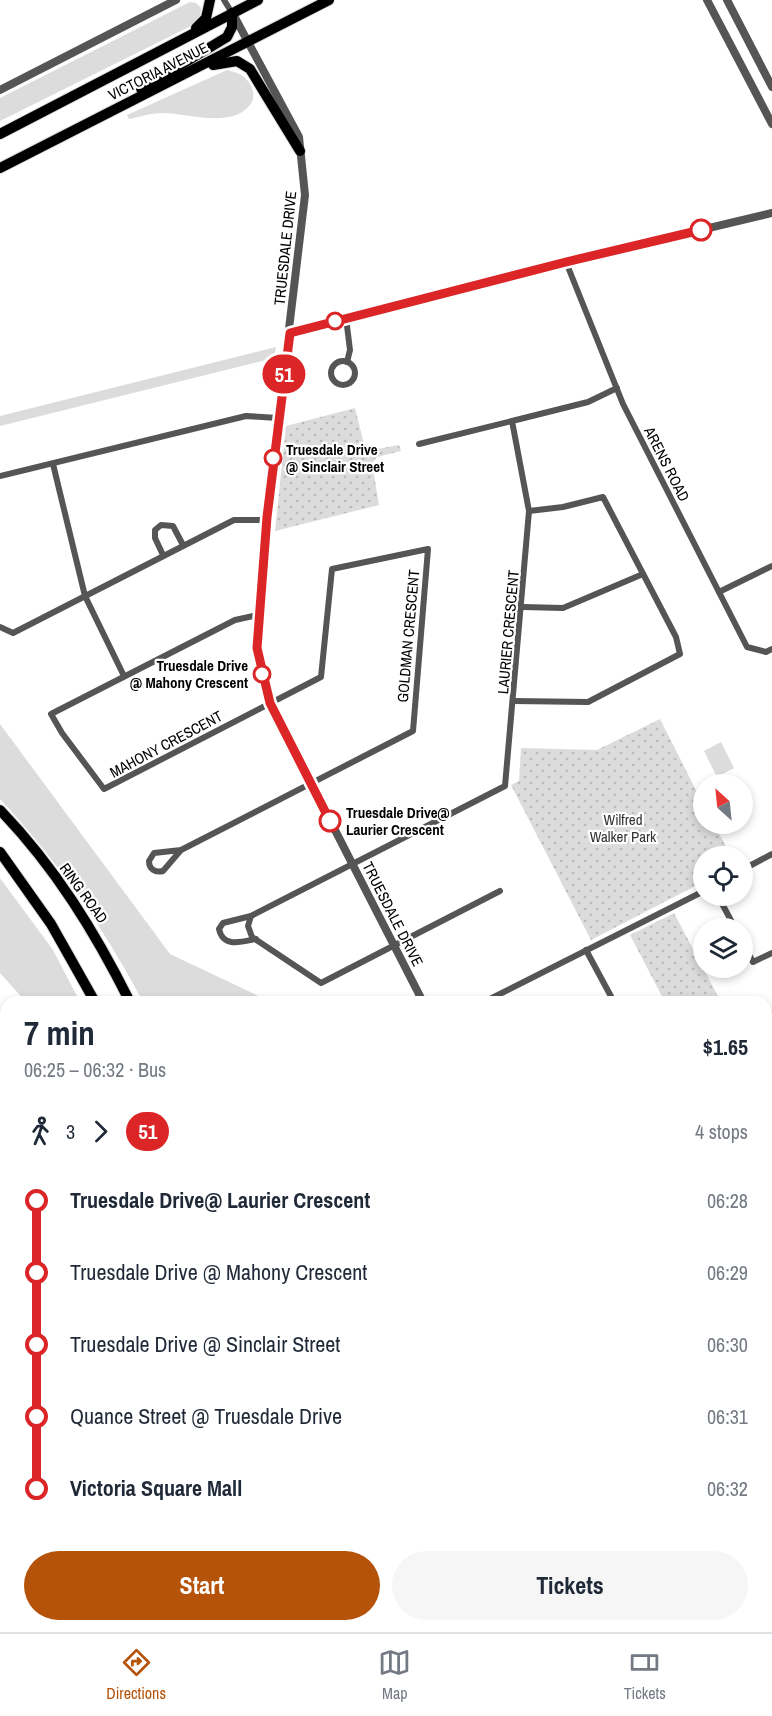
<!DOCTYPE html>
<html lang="en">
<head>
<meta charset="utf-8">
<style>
  body { margin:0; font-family:"Archivo Narrow",sans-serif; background:#f6f6f7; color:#1f2937; height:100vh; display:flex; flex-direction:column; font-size:22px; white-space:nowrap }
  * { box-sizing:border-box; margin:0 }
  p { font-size:20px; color:#747a83 }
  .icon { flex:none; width:33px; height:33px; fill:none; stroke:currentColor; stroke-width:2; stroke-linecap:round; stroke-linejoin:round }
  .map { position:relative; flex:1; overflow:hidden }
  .drawer { position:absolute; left:0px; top:996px; width:772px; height:636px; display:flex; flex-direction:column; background:#fff; border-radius:18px 18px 0 0; box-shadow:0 3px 9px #0003 }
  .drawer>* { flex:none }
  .badge { padding:0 12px; border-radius:20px; font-size:21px; line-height:39px }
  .needle { width:39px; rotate:333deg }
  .tools { position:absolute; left:693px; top:774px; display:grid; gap:12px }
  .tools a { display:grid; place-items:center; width:60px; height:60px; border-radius:50%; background:#fff; box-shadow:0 3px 9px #0003; font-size:30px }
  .map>.badge { position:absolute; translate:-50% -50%; box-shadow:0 0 0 3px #fff }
  .legs { display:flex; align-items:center; gap:9px; height:66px; padding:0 24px; font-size:20px }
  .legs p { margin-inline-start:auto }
  .overview { display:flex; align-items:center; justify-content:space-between; height:102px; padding:0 24px }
  h1 { font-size:33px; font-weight:700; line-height:45px }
  .cta { display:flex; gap:12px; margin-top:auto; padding:12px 24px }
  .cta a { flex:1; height:69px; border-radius:36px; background:#b45309; color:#fff; font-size:24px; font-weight:700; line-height:69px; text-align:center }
  .cta a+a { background:#f6f6f7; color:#1f2937 }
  ul { padding:0 24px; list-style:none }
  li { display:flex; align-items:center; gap:21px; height:72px; font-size:22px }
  li i { display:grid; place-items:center; width:9px; height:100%; margin:0 8px; background:currentColor }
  li i::after { content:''; width:15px; height:15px; margin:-8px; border:4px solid; border-radius:50%; background:#fff }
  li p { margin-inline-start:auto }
  li:first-child i { background:linear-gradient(#0000 50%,currentColor 0) }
  li:last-child i { background:linear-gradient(currentColor 50%,#0000 0) }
  .menu { display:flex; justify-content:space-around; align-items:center; height:84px; border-top:2px solid #e0e1e3; background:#fff; font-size:16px; color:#747a83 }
  .menu a { display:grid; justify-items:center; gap:3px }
  .menu .selected { color:#b45309 }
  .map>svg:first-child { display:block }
  .green { fill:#dcdcdc }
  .park { fill:url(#park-dots) }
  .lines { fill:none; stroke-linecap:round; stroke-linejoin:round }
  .primary-casing { stroke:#dbdbdb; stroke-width:10 }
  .trunk-casing { stroke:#dbdbdb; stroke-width:12 }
  .motorway-casing { stroke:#dbdbdb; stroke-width:12 }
  .minor { stroke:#555; stroke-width:6 }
  .tertiary { stroke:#555; stroke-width:8 }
  .primary { stroke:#000; stroke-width:9 }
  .trunk { stroke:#000; stroke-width:10 }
  .motorway { stroke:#000; stroke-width:10 }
  .line-1-casing { stroke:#fff; stroke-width:14 }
  .line-1 { stroke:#db2526; stroke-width:9 }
  .stop-1-dot { fill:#fff; stroke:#db2526; stroke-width:3 }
  .labels { text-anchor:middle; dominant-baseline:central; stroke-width:4.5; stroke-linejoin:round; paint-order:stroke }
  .street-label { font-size:15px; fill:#000; stroke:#fff }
  .stop-label { font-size:15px; font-weight:bold; fill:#000; stroke:#fff; text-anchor:start }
  .park-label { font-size:15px; fill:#333; stroke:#fff }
</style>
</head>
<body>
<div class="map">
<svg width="772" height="1632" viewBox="0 0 772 1632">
  <defs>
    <pattern id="park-dots" width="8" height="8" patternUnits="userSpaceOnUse" patternTransform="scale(1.5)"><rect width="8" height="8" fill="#dcdcdc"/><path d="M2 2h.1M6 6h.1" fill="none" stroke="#bbb" stroke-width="1.8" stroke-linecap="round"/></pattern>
  </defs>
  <rect width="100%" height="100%" fill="#fff"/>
  <g class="green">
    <path d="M190,2L196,3L201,8L200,17L189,27L0,121V98Z"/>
    <path d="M227,70C237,73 244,74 250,84C254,90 255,99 250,105C230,129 188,113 161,113C151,113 139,117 129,119L127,115Z"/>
    <path d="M276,347L274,358L0,426V416Z"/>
    <path d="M0,724L170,954L271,1002H143C104,928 57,860 0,799Z"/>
    <path d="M721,742L734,768L717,777L704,751Z"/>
    <path d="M0,878L53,950L80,1002H26L0,973Z"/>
  </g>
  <g class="park">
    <path d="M355,408L364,444L372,450L399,445L401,451L377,457L372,463L379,505L275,531L286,426Z"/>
    <path d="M660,719L703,804L704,824H714L731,856H704L703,882L591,940L511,785L519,781L521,748L597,750Z"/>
    <path d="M674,913L721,1002H665L630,935Z"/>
    <path d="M772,1010V1128L767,1129L766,1013Z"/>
  </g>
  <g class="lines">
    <g class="primary-casing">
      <g id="primary">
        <path d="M0,1376L6,1378"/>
        <path d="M766,1511L772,1512"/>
        <path d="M766,1530L772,1531"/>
      </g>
    </g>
    <g class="trunk-casing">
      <g id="trunk">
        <path d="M196,28L206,18L210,0"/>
        <path d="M213,65L237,61L250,69L300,151"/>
        <path d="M141,89L227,37L232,27V13"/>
        <path d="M0,134L258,0"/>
        <path d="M0,168L329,0"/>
      </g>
    </g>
    <g class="motorway-casing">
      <g id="motorway">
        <path d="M0,810C55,867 95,932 130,1002"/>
        <path d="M0,852L51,924L95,1002"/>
        <path d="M0,1371L6,1372"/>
        <path d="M0,1396L6,1399"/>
        <path d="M135,1632V1626"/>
        <path d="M160,1632L161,1626"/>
        <path d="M187,1632V1626"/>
        <path d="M242,1632L245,1626"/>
      </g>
    </g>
    <g class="minor">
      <path d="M224,0L232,13"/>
      <path d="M566,262L623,404L747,647L766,652L772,649"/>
      <path d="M346,318L350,350L347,362"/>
      <circle cx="343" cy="373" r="12"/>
      <path d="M419,444L512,421"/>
      <path d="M53,464L85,596L124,676"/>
      <path d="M0,476L246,416L278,418"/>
      <path d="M163,555L155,538V530L161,525L173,526L183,545"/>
      <path d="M719,592L772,566"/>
      <path d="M523,607L563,608L643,574"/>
      <path d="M0,627L13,633L234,520H266"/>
      <path d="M514,701L588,702L680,654L676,637L603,497L563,507L529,511"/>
      <path d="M181,850L163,871C155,873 149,869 149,861L154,853L181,850L413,731L428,549L332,569L321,677L104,789L62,733L51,714L235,620L258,615"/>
      <path d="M742,870L772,854"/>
      <path d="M500,891L321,983L252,937L248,926L251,916L505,786L529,511L512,421L588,402L617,388"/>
      <path d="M718,896L735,928"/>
      <path d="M251,916L223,923L219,929C223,948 241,942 256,939"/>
      <path d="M742,942L753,962L772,953"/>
      <path d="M586,950L614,1002"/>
      <path d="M484,1002L704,891"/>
      <path d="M0,1064L6,1070"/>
      <path d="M0,1269L6,1270"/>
      <path d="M0,1499L6,1502"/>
      <path d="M0,1584L6,1585"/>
      <path d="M629,1626L636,1627"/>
      <path d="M64,1632V1626"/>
      <path d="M355,1632L358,1626"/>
    </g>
    <g class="tertiary">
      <path d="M707,0L772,124"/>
      <path d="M727,0L772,87"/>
      <path d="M233,14L299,137L305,195L277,429L258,615L257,648L270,703L423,1002"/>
      <path d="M0,90L176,0"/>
      <path d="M290,333L566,262L772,213"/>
      <path d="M766,1270L772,1269"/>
    </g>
    <use href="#primary" class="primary"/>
    <use href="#trunk" class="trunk"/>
    <use href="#motorway" class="motorway"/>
  </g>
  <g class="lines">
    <g class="line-1-casing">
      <path id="line-1" d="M330,821L270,703L257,648L267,517L290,333L566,262L701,230"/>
    </g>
    <use href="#line-1" class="line-1"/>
  </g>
  <g class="stop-1-dot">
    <circle cx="701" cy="230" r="10"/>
    <circle cx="335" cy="321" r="8"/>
    <circle cx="273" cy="458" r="8"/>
    <circle cx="262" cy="674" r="8"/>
    <circle cx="330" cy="821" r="10"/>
  </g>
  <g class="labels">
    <g class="street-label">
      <text transform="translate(158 71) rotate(-27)">VICTORIA AVENUE</text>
      <text transform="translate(285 248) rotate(-84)">TRUESDALE DRIVE</text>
      <text transform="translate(667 464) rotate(63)">ARENS ROAD</text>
      <text transform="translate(508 632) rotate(-85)">LAURIER CRESCENT</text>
      <text transform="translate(408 636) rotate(-85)">GOLDMAN CRESCENT</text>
      <text transform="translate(166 744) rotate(-28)">MAHONY CRESCENT</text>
      <text transform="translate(84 893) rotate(54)">RING ROAD</text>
      <text transform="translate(393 914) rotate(63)">TRUESDALE DRIVE</text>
    </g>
    <g class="stop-label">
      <text x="286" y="449">Truesdale Drive<tspan x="286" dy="17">@ Sinclair Street</tspan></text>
      <text x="248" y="665" text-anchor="end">Truesdale Drive<tspan x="248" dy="17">@ Mahony Crescent</tspan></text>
      <text x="346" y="812">Truesdale Drive@<tspan x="346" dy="17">Laurier Crescent</tspan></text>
    </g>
    <g class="park-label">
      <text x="623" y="819">Wilfred<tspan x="623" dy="17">Walker Park</tspan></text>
    </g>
  </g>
</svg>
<div class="tools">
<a><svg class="needle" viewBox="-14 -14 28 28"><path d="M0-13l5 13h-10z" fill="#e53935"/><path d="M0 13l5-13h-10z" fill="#747a83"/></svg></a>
<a><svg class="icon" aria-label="locate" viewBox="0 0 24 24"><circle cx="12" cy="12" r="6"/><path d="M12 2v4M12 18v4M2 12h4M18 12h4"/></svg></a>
<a><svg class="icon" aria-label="layers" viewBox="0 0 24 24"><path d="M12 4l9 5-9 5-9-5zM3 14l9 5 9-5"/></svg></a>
</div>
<b class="badge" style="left:284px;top:374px;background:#db2526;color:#fff">51</b>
<section class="drawer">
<div class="overview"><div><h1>7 min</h1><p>06:25 – 06:32 · Bus</p></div><b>$1.65</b></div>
<div class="legs"><svg class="icon" aria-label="walk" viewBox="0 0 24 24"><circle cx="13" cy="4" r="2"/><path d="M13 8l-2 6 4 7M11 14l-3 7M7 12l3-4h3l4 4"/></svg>3<svg class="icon" aria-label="forward" viewBox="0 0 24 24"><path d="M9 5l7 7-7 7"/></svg><b class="badge" style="background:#db2526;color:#fff">51</b><p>4 stops</p></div>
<ul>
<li><i style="color:#db2526"></i><b>Truesdale Drive@ Laurier Crescent</b><p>06:28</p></li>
<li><i style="color:#db2526"></i><span>Truesdale Drive @ Mahony Crescent</span><p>06:29</p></li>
<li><i style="color:#db2526"></i><span>Truesdale Drive @ Sinclair Street</span><p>06:30</p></li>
<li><i style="color:#db2526"></i><span>Quance Street @ Truesdale Drive</span><p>06:31</p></li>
<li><i style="color:#db2526"></i><b>Victoria Square Mall</b><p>06:32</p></li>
</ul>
<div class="cta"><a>Start</a><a>Tickets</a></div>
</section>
</div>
<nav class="menu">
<a class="selected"><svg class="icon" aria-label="directions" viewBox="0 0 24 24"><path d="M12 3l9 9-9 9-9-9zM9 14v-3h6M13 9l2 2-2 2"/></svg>Directions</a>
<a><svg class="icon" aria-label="map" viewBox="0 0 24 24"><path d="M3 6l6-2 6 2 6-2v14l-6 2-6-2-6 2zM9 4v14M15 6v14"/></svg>Map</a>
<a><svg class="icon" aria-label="tickets" viewBox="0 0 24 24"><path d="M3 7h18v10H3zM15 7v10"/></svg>Tickets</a>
</nav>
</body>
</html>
